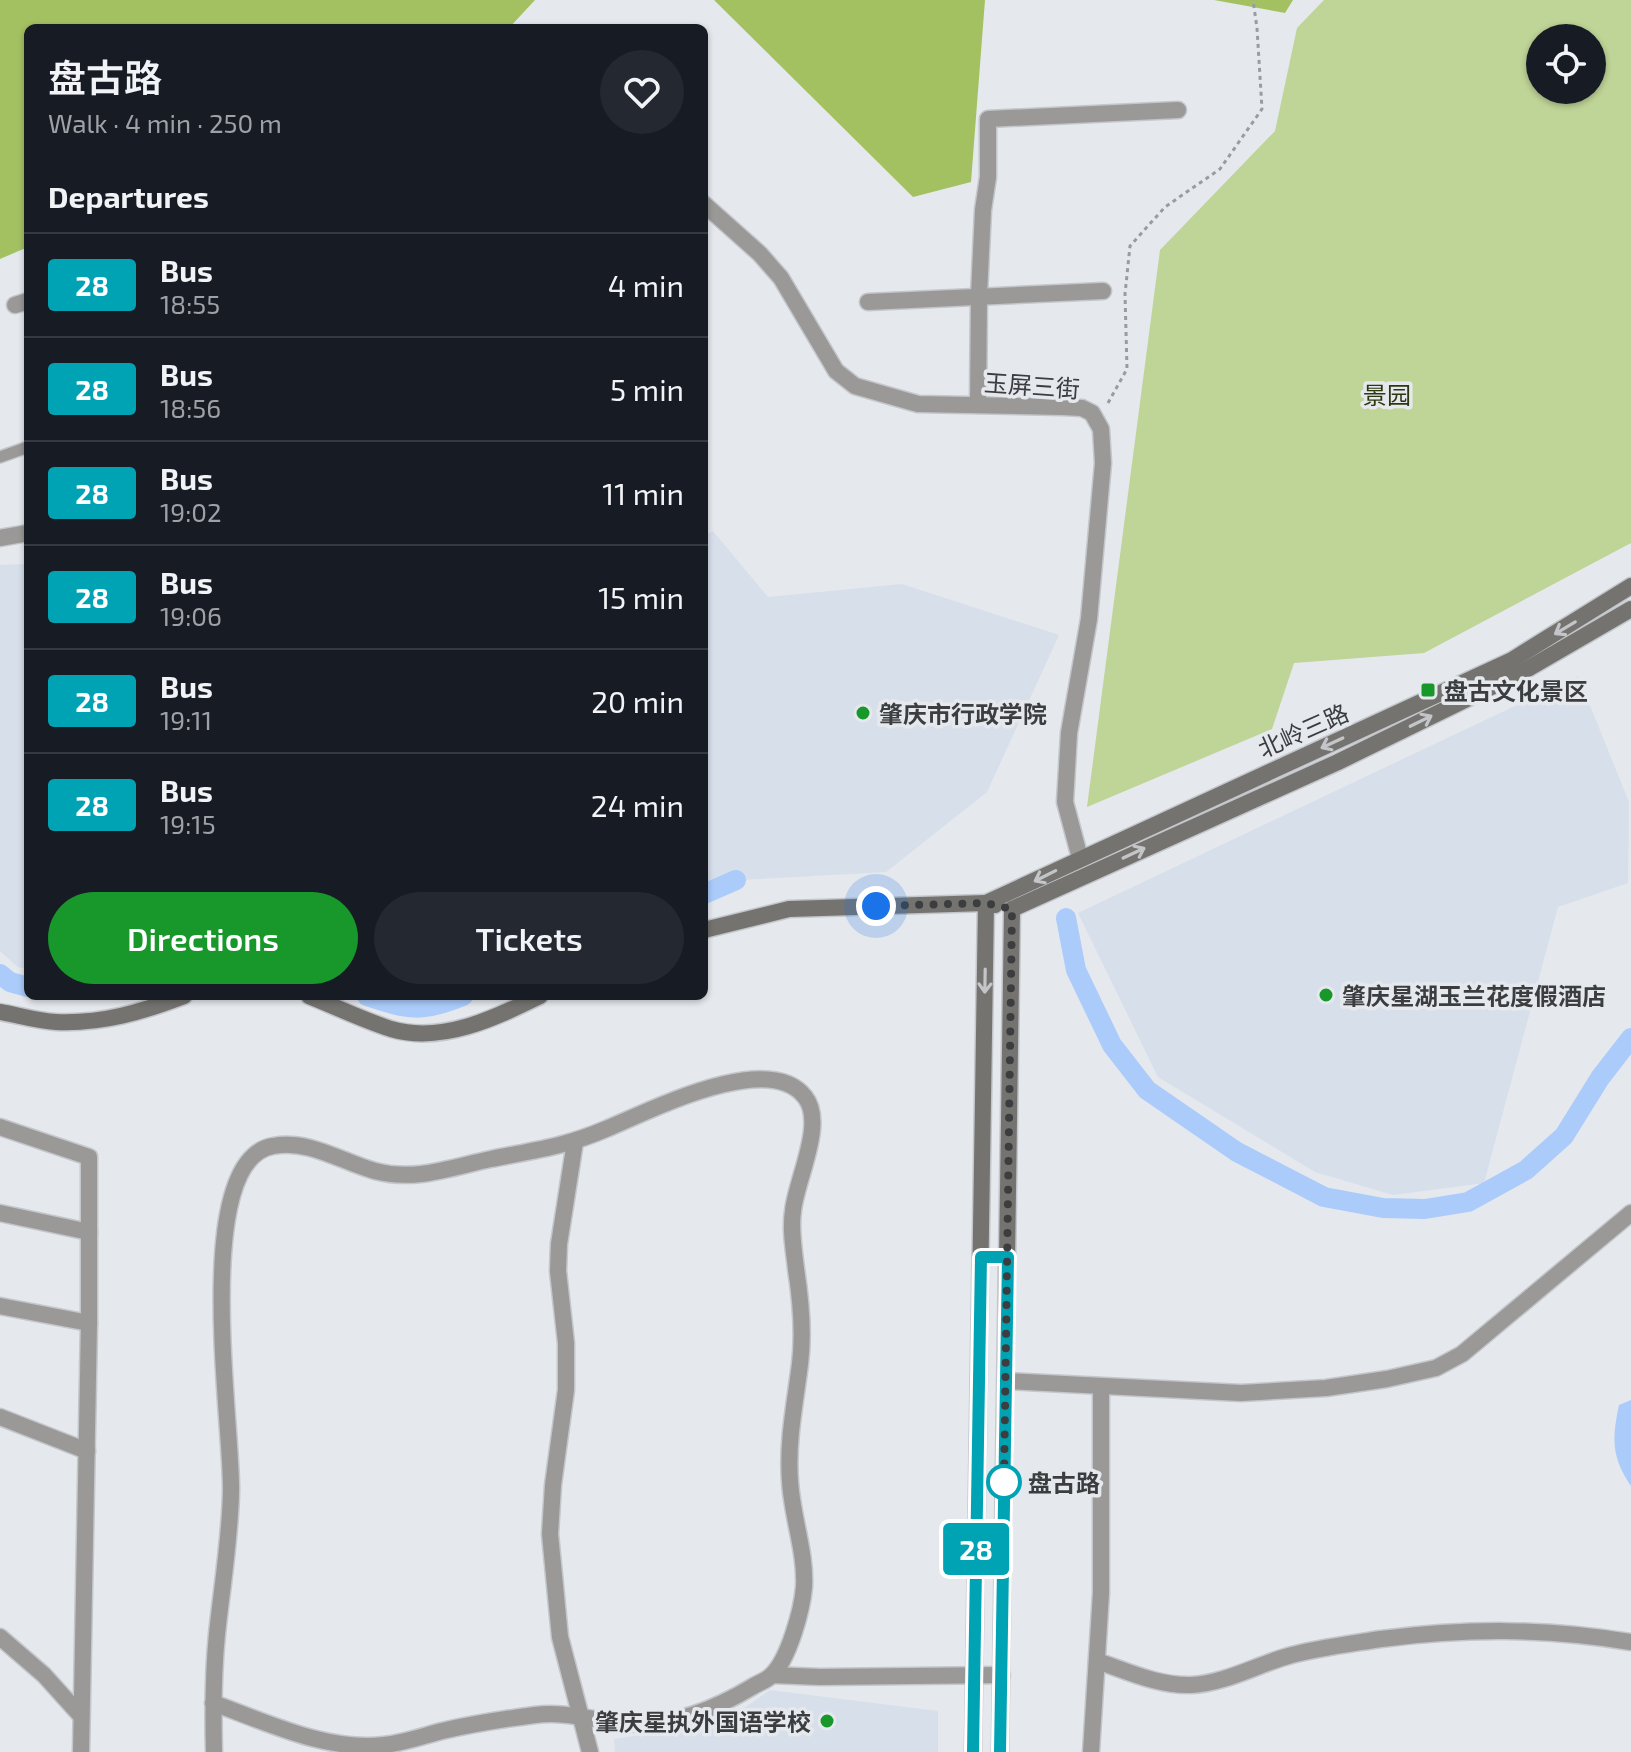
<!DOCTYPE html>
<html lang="en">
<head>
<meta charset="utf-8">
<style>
  body { margin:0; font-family:"Exo 2","Noto Sans SC",sans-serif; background:#242831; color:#f1f3f6; height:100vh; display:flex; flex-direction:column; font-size:30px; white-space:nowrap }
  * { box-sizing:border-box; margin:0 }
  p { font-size:26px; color:#9ea1a6 }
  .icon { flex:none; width:44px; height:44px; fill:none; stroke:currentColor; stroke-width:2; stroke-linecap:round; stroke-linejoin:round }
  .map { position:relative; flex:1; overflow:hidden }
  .sheet { position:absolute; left:24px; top:24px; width:684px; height:976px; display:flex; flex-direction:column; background:#171b24; border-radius:12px; box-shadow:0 2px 6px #0004 }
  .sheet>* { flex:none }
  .badge { padding:0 16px; border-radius:6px; font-size:28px; line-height:52px }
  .controls { position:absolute; left:1526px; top:24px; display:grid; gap:16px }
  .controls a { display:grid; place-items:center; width:80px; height:80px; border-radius:50%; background:#171b24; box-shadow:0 2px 6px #0004; font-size:40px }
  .you { position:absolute; width:40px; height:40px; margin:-20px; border:6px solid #fff; border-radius:50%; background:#1a73e8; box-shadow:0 0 0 12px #1a73e833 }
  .map>.badge { position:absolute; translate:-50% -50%; box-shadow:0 0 0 4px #fff }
  h2 { padding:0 24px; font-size:30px; line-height:72px }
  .round { display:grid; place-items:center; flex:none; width:84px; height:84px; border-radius:42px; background:#242831 }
  .headline { display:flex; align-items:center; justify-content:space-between; height:136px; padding:0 24px }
  h1 { font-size:38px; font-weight:600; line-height:60px }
  .primary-button { display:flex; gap:16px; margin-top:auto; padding:16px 24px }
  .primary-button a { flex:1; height:92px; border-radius:48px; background:#18972b; color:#fff; font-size:32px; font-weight:600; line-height:92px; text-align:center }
  .primary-button a+a { background:#242831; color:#f1f3f6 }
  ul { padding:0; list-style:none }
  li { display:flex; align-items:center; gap:24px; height:104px; padding:0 24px; border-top:2px solid #363941 }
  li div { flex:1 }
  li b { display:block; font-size:30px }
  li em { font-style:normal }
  li .badge { min-width:88px; font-weight:700; text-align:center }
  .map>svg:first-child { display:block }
  .built { fill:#d7dfeb }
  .green { fill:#bfd497; fill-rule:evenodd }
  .forest { fill:#a4c162 }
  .water { fill:#abcbfb }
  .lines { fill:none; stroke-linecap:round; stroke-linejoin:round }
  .canal { stroke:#abcbfb; stroke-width:20 }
  .lane-casing { stroke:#c3c6ca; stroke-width:14 }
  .street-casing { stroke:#c3c6ca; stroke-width:19 }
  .secondary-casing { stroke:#c3c6ca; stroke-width:19 }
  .path { stroke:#999c9f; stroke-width:3; stroke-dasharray:4 4; stroke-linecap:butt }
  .lane { stroke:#9a9997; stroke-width:11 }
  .street { stroke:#9a9997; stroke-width:16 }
  .secondary { stroke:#757370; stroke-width:16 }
  .oneway { stroke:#c3c5c8 }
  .line-casing { stroke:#fff; stroke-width:18 }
  .line { stroke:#00a3b4; stroke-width:12 }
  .walk { stroke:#3b3d3f; stroke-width:8; stroke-dasharray:0 14.4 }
  .poi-dot { fill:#18972b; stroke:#e5e8ed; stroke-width:3 }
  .stop-dot { fill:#fff; stroke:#00a3b4; stroke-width:4 }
  .labels { text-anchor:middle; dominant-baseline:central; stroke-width:7; stroke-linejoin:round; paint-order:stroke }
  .street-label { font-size:24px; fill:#3b3d3f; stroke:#e5e8ed }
  .park-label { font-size:24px; fill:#2b370f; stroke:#e5e8ed }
  .poi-label { font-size:24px; font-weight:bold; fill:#3b3d3f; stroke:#e5e8ed; text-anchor:start }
  .stop-label { font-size:24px; font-weight:bold; fill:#3b3d3f; stroke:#e5e8ed; text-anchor:start }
</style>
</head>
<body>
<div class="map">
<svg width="1631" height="1752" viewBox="0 0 1631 1752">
  <rect width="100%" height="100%" fill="#e5e8ed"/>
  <g class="built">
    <path d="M713,531L768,597L902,584L1059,635L987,792L886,872L704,882V536Z"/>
    <path d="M28,564V969L18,967L0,951V565Z"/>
    <path d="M1578,676L1629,802L1628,883L1558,907L1484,1183L1393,1195L1315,1172L1158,1077L1078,913Z"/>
    <path d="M770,1690L938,1711V1752H615L614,1739L697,1727L734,1715Z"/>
  </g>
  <path class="green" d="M1324,0H1631V543L1424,653L1294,663L1272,729L1087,807L1160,250L1275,131L1297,28ZM1540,38H1592V90H1540Z"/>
  <g class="forest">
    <path d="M0,0H535L509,28H28V247L0,259Z"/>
    <path d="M714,0H985L971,182L913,197Z"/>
    <path d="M1214,0H1293L1285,13Z"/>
  </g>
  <path class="water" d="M1631,1400V1486C1611,1457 1612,1438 1619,1405Z"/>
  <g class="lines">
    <g class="canal">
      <path d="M704,894L736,880"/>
      <path d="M1066,918L1076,970L1112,1045L1147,1090L1237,1152L1324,1197L1383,1208L1425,1209L1468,1202L1526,1170L1564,1136L1600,1078L1631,1038"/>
      <path d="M0,974L10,982L28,987"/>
      <path d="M367,996C409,1010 421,1013 463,996"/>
    </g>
    <g class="lane-casing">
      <path id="lane" d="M0,457L28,447"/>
    </g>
    <g class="street-casing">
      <g id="street">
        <path d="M704,204L760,254L781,278L836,371L855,386L918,404L1063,407L1082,408L1092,413L1101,429L1103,463L1089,619L1069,733L1065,802L1080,858"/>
        <path d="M868,302L1103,291"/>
        <path d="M15,305L28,301"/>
        <path d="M978,405L979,295L983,210L988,177V119L1178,110"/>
        <path d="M0,538L28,533"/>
        <path d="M0,1127L89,1157V1323L81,1752"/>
        <path d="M575,1142L559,1244L558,1271L566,1343V1390L553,1485L550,1534L560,1637L590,1752"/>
        <path d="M0,1213L89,1232"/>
        <path d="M0,1306L89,1323"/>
        <path d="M1006,1381L1241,1393L1326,1388L1387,1379L1436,1368L1462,1354L1631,1213"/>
        <path d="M0,1417L87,1451"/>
        <path d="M0,1637L44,1675L81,1716"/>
        <path d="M1097,1661C1127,1671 1158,1686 1191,1685C1222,1684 1255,1666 1285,1657C1315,1648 1350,1644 1381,1639C1467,1628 1545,1628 1631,1642"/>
        <path d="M772,1675L820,1677L1002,1675"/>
        <path d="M213,1703C266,1722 327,1752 384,1745C404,1743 423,1736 442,1731C472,1724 504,1719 535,1715C571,1710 605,1725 641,1724C681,1723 717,1708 752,1687C758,1683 766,1681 772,1675C789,1658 802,1610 804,1587C806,1552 792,1517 790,1481C787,1441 795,1404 800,1364C804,1332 801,1301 796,1269C794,1250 790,1230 793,1211C796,1180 826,1123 805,1097C768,1049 648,1112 606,1129C564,1147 535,1150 491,1159C452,1167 416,1182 375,1171C342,1162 309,1139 273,1146C190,1160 233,1429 231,1492C230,1540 222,1586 217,1634C213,1673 213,1712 214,1752"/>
        <path d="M1091,1752L1101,1593V1388"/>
      </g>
    </g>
    <g class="secondary-casing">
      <g id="secondary">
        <path d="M1012,909L1338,762L1524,671L1631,609"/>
        <path d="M704,930L789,909L986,903L995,905"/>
        <path d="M309,996C336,1007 363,1020 391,1029C442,1044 495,1018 540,996"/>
        <path d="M0,1012C18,1015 37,1021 56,1022C102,1024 142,1012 184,996"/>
        <path d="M973,1752L986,903L1512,660L1631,586"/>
        <path d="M1000,1752L1012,909"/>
      </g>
    </g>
    <path class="path" d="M1108,403L1127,369L1125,294L1130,246L1165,207L1220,169L1262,109L1257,28L1253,0"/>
    <use href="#lane" class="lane"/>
    <use href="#street" class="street"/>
    <use href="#secondary" class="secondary"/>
  </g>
  <defs><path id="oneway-shaft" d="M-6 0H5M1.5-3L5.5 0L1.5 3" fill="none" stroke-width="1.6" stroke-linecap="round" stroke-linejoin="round" transform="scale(2)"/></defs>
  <g class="oneway">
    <use href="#oneway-shaft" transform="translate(1565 628) rotate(149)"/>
    <use href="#oneway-shaft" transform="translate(1421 721) rotate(-26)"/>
    <use href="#oneway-shaft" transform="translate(1332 743) rotate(155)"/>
    <use href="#oneway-shaft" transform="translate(1134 853) rotate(-25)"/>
    <use href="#oneway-shaft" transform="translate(1045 876) rotate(153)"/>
    <use href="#oneway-shaft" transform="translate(985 981) rotate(91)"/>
  </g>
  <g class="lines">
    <g class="line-casing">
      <path id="line" d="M973,1752L981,1257H1008L1000,1752"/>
    </g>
    <use href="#line" class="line"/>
    <path class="walk" d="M876,906L986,903L1012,909L1004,1482"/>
  </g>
  <g class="poi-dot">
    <rect x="1420" y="682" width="16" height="16" rx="4"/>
    <circle cx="863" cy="713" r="8"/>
    <circle cx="1326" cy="995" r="8"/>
    <circle cx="827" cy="1721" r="8"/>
  </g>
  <circle class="stop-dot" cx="1004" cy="1482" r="16"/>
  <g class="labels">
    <g class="street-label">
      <text transform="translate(1032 385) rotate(4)">玉屏三街</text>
      <text transform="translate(1303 730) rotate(-24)">北岭三路</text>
    </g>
    <g class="park-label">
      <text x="1387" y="394">景园</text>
    </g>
    <g class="poi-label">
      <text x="1444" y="690">盘古文化景区</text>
      <text x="879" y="713">肇庆市行政学院</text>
      <text x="1342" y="995">肇庆星湖玉兰花度假酒店</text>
      <text x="811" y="1721" text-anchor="end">肇庆星执外国语学校</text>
    </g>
    <g class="stop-label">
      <text x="1028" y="1482">盘古路</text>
    </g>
  </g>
</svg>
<div class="controls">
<a><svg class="icon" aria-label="locate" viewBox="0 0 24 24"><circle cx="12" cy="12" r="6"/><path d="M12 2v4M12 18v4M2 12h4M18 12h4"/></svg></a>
</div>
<div class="you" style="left:876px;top:906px"></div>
<b class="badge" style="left:976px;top:1549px;background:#00a3b4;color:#fff">28</b>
<section class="sheet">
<div class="headline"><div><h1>盘古路</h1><p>Walk · 4 min · 250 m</p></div><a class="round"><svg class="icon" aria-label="heart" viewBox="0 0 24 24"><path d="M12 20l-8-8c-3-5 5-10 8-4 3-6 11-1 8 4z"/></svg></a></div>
<h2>Departures</h2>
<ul>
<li><span class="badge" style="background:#00a3b4;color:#fff">28</span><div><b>Bus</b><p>18:55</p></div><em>4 min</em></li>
<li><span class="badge" style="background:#00a3b4;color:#fff">28</span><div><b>Bus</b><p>18:56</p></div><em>5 min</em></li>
<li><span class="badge" style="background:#00a3b4;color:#fff">28</span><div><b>Bus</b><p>19:02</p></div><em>11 min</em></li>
<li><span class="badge" style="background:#00a3b4;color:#fff">28</span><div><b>Bus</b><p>19:06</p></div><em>15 min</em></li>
<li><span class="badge" style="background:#00a3b4;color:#fff">28</span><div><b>Bus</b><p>19:11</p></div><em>20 min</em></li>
<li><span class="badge" style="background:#00a3b4;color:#fff">28</span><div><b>Bus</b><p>19:15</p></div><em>24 min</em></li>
</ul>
<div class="primary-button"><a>Directions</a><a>Tickets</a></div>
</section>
</div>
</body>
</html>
